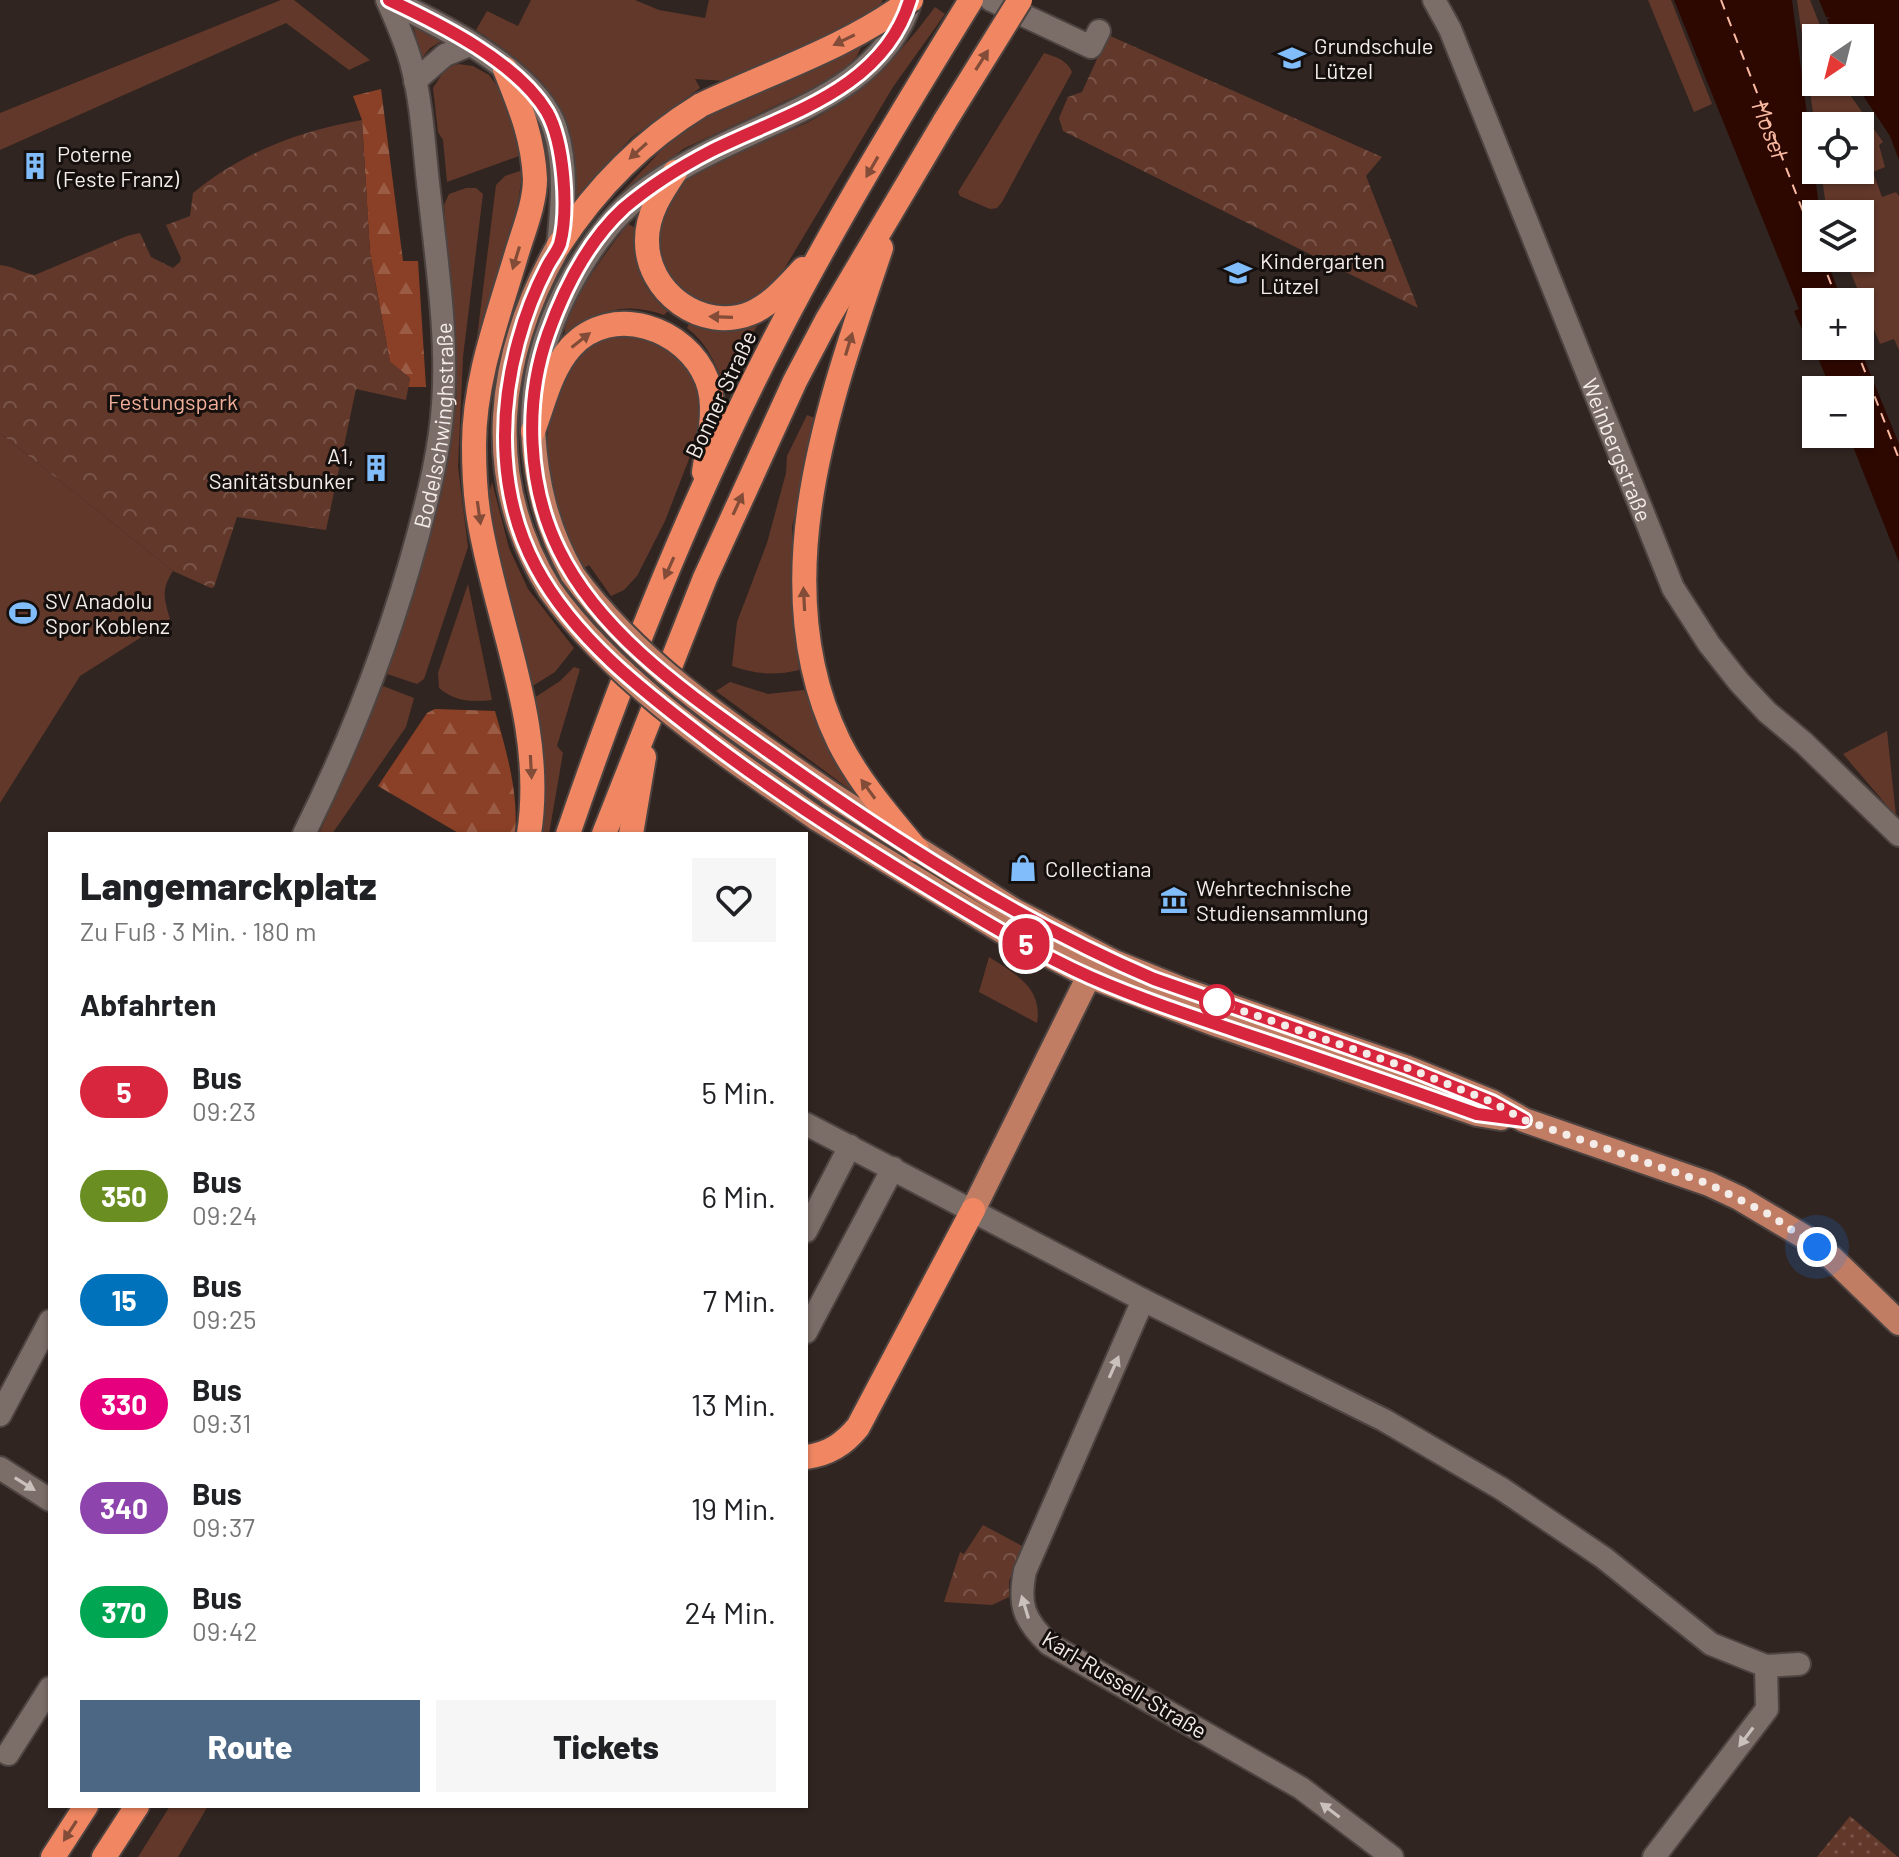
<!DOCTYPE html>
<html lang="de">
<head>
<meta charset="utf-8">
<style>
  body { margin:0; font-family:Barlow,sans-serif; background:#f6f6f6; color:#202124; height:100vh; display:flex; flex-direction:column; font-size:30px; white-space:nowrap }
  * { box-sizing:border-box; margin:0 }
  p { font-size:26px; color:#757577 }
  .icon { flex:none; width:44px; height:44px; fill:none; stroke:currentColor; stroke-width:2; stroke-linecap:round; stroke-linejoin:round }
  .map { position:relative; flex:1; overflow:hidden }
  .details { position:absolute; left:48px; top:832px; width:760px; height:976px; display:flex; flex-direction:column; background:#fff; border-radius:0px; box-shadow:0 2px 6px #0004 }
  .details>* { flex:none }
  .badge { padding:0 16px; border-radius:26px; font-size:28px; line-height:52px }
  .needle { width:52px; rotate:215deg }
  .buttons { position:absolute; left:1802px; top:24px; display:grid; gap:16px }
  .buttons a { display:grid; place-items:center; width:72px; height:72px; border-radius:0px; background:#fff; box-shadow:0 2px 6px #0004; font-size:40px }
  .you { position:absolute; width:40px; height:40px; margin:-20px; border:6px solid #fff; border-radius:50%; background:#1a73e8; box-shadow:0 0 0 12px #1a73e833 }
  .map>.badge { position:absolute; translate:-50% -50%; box-shadow:0 0 0 4px #fff }
  h2 { padding:0 32px; font-size:30px; line-height:72px }
  .round { display:grid; place-items:center; flex:none; width:84px; height:84px; border-radius:0px; background:#f6f6f6 }
  .head { display:flex; align-items:center; justify-content:space-between; height:136px; padding:0 32px }
  h1 { font-size:38px; font-weight:800; line-height:60px }
  .action { display:flex; gap:16px; margin-top:auto; padding:16px 32px }
  .action a { flex:1; height:92px; border-radius:0px; background:#4b6784; color:#fff; font-size:32px; font-weight:800; line-height:92px; text-align:center }
  .action a+a { background:#f6f6f6; color:#202124 }
  ul { padding:0; list-style:none }
  li { display:flex; align-items:center; gap:24px; height:104px; padding:0 32px }
  li div { flex:1 }
  li b { display:block; font-size:30px }
  li em { font-style:normal }
  li .badge { min-width:88px; font-weight:700; text-align:center }
  .map>svg:first-child { display:block }
  .grass { fill:#62382a }
  .forest { fill:url(#forest-firs) }
  .park { fill:url(#park-crowns) }
  .garden { fill:url(#garden-dots) }
  .water { fill:#2d0800 }
  .lines { fill:none; stroke-linecap:round; stroke-linejoin:round }
  .ferry { stroke:#fab9a2; stroke-width:2; stroke-dasharray:10 8; stroke-linecap:butt }
  .street-casing { stroke:#4d4340; stroke-width:26 }
  .secondary-casing { stroke:#4d4340; stroke-width:28 }
  .primary-casing { stroke:#4d4340; stroke-width:28 }
  .highway-casing { stroke:#4d4340; stroke-width:28 }
  .street { stroke:#7b6d68; stroke-width:22 }
  .secondary { stroke:#7b6d68; stroke-width:24 }
  .primary { stroke:#c17d64; stroke-width:24 }
  .highway { stroke:#f08762; stroke-width:24 }
  .primary-bridge-casing { stroke:#4d4340; stroke-width:28; stroke-linecap:butt }
  .highway-bridge-casing { stroke:#4d4340; stroke-width:28; stroke-linecap:butt }
  .primary-bridge { stroke:#c17d64; stroke-width:24 }
  .highway-bridge { stroke:#f08762; stroke-width:24 }
  .oneway { fill:#824c38 }
  .oneway2 { fill:#cac0bc }
  .line-casing { stroke:#fff; stroke-width:18 }
  .line { stroke:#d7263d; stroke-width:12 }
  .walk { stroke:#f4ece9; stroke-width:8; stroke-dasharray:0 14.4 }
  .stop-dot { fill:#fff; stroke:#d7263d; stroke-width:4 }
  .labels { text-anchor:middle; dominant-baseline:central; stroke-width:6; stroke-linejoin:round; paint-order:stroke }
  .poi-label { font-size:22px; fill:#f4ece9; stroke:#15100e; text-anchor:start }
  .street-label { font-size:22px; fill:#f4ece9; stroke:#15100e }
  .park-label { font-size:22px; fill:#f2b09a; stroke:#15100e }
  .water-label { font-size:24px; font-style:italic; fill:#fab9a2; stroke:#15100e }
</style>
</head>
<body>
<div class="map">
<svg width="1899" height="1857" viewBox="0 0 1899 1857">
  <defs>
    <pattern id="forest-firs" width="22" height="20" patternUnits="userSpaceOnUse" patternTransform="scale(2)"><rect width="22" height="20" fill="#8a4026"/><path d="M5 1l3.5 6h-7zM16 11l3.5 6h-7z" fill="#9b5c46"/></pattern>
    <pattern id="park-crowns" width="20" height="18" patternUnits="userSpaceOnUse" patternTransform="scale(2)"><rect width="20" height="18" fill="#62382a"/><path d="M2 6a3 3 0 1 1 6 0M12 15a3 3 0 1 1 6 0" fill="none" stroke="#795549"/></pattern>
    <pattern id="garden-dots" width="8" height="8" patternUnits="userSpaceOnUse" patternTransform="scale(2)"><rect width="8" height="8" fill="#62382a"/><path d="M2 2h.1M6 6h.1" fill="none" stroke="#795549" stroke-width="1.8" stroke-linecap="round"/></pattern>
  </defs>
  <rect width="100%" height="100%" fill="#312521"/>
  <g class="grass">
    <path d="M281,0H294L370,60L349,70L286,23L0,150V113Z"/>
    <path d="M531,0H635L659,10L705,18L709,0H883L857,56L837,77L683,149L626,195L622,192L671,140L720,108L772,84L695,79L700,88L631,138L576,197V167L524,187L522,175L514,230L483,328L477,338L496,185L505,176L523,170L522,155L447,182L443,140L438,132L433,88L446,68L458,64L473,66L489,75L498,87L522,139L567,126C555,83 511,53 476,30L487,11L518,26Z"/>
    <path d="M1648,0H1671L1712,104L1694,112Z"/>
    <path d="M1797,0H1810L1825,38H1816V82H1843L1848,92L1883,142L1879,145L1885,167L1873,172L1882,197L1896,192L1899,196V350L1894,339L1880,344L1846,261L1834,264L1833,258H1860V214H1827L1821,170H1860V126H1816V134Z"/>
    <path d="M935,7L945,14L893,87L777,281C760,297 737,313 712,308C674,301 646,259 657,221C660,211 670,198 676,190C698,158 781,138 816,118C865,91 902,52 935,7Z"/>
    <path d="M413,25L442,41L430,48L422,58Z"/>
    <path d="M1044,53C1056,57 1067,60 1072,72L1002,202L997,208L990,209L960,196L958,192Z"/>
    <path d="M466,188H476L483,194L463,357L458,467L468,547L424,679L417,684L387,674C415,585 449,495 456,401C460,335 448,271 444,205L449,194Z"/>
    <path d="M628,224L634,227C635,263 638,287 668,311L664,315C641,307 616,305 593,318C583,323 577,331 565,335C561,311 612,244 628,224Z"/>
    <path d="M689,324L720,330L757,326L724,384C715,362 706,342 687,328Z"/>
    <path d="M614,333L669,344L701,385V428L665,521L637,576L624,590L611,596L589,565L584,568C550,507 526,413 577,354C585,344 603,339 614,333Z"/>
    <path d="M807,415L815,418L804,481L792,527L794,618L799,670C774,676 756,674 732,666L737,622L767,543L786,473L787,456Z"/>
    <path d="M0,433L173,571C161,589 164,599 170,619L80,676L0,803Z"/>
    <path d="M492,482L509,548L528,589L574,648L555,672L531,687L502,570L488,497Z"/>
    <path d="M468,584L492,700C470,702 456,702 439,688L438,673Z"/>
    <path d="M574,667L580,669L557,746L563,753L549,834H539C546,788 545,743 534,698L560,681Z"/>
    <path d="M730,682L768,694L804,690L818,725L854,786L852,791L716,691Z"/>
    <path d="M383,686L414,698L406,727L332,834H319Z"/>
    <path d="M1887,731L1896,816L1843,754Z"/>
    <path d="M989,957C1015,974 1043,987 1037,1023L979,992Z"/>
    <path d="M170,1806H208L178,1857H138Z"/>
  </g>
  <g class="forest">
    <path d="M381,89L403,261H418L426,387H408L410,378L390,362L370,253L362,120L353,96Z"/>
    <path d="M435,709L495,711C506,750 519,793 515,834H460L378,786L427,713Z"/>
  </g>
  <g class="park">
    <path d="M1108,35L1382,157L1366,176L1418,308L1063,131L1059,118L1068,97L1082,92Z"/>
    <path d="M362,120L370,253L390,362L410,378L406,400L356,389L326,530L237,517L214,587L211,588L173,571L0,433V265C13,266 22,273 35,275L127,236L140,233L151,257L173,268L180,262L181,258L166,225L190,216L193,193C243,152 299,131 362,120Z"/>
    <path d="M983,1525L1024,1547L1009,1581V1597L992,1605L944,1602L960,1552L964,1554Z"/>
  </g>
  <path class="garden" d="M1850,1816L1898,1857H1817Z"/>
  <g class="water">
    <path d="M1674,0H1792L1820,214H1816V258H1826L1839,293L1843,291L1847,302H1816V346H1859L1899,444V562L1848,434H1860V390H1831L1808,333L1804,334L1794,311L1799,309Z"/>
    <path d="M1819,0H1899V160L1890,136L1854,82H1860V38H1835L1827,19L1831,18L1826,17Z"/>
  </g>
  <g class="lines">
    <g class="ferry">
      <path id="s1" d="M1721,0L1816,245"/>
      <path d="M1821,258L1838,302"/>
      <path d="M1855,346L1899,459"/>
    </g>
    <g class="street-casing">
      <g id="street">
        <path d="M991,0L1091,47L1099,31"/>
        <path id="s2" d="M1434,0L1450,29L1673,588L1709,644L1739,682L1767,712L1804,743L1899,835"/>
        <path d="M415,81L445,55L472,44"/>
        <path id="s3" d="M304,834C352,738 390,639 418,535C429,493 440,449 443,405C448,339 437,265 430,200C424,154 423,106 411,62C405,41 396,20 387,0"/>
        <path d="M806,1124L1143,1300L1384,1420L1502,1489L1604,1558L1711,1644L1766,1666L1799,1664"/>
        <path d="M806,1231L850,1146"/>
        <path d="M1143,1300L1025,1571C1018,1605 1024,1620 1049,1644L1301,1788L1392,1857"/>
        <path d="M806,1332L893,1168"/>
        <path d="M0,1415L50,1321"/>
        <path d="M0,1468L50,1500"/>
        <path d="M8,1754L50,1688"/>
        <path d="M1654,1857L1767,1709L1766,1666"/>
      </g>
    </g>
    <g class="secondary-casing">
      <g id="secondary">
        <path d="M389,0C439,24 537,72 555,129C567,166 563,208 559,245"/>
        <path d="M533,426C533,377 544,335 566,291C585,255 607,221 640,195C672,170 709,152 746,135C813,104 887,76 910,0"/>
      </g>
    </g>
    <g class="primary-casing">
      <g id="primary">
        <path d="M533,431C536,484 547,529 573,575"/>
        <path d="M550,590C481,478 496,356 559,245"/>
        <path d="M831,794L1015,911L1114,962L1181,989L1405,1067L1492,1102L1524,1120L1709,1184L1739,1198L1803,1236L1832,1258L1899,1323"/>
        <path d="M816,818L1002,931L1089,976L1215,1024L1477,1114L1501,1118"/>
        <path d="M973,1210L1089,976"/>
      </g>
    </g>
    <g class="highway-casing">
      <g id="highway">
        <path d="M505,69C520,107 533,137 535,179C535,204 523,232 516,256C498,317 474,380 474,445C474,469 475,494 479,518C496,623 546,725 529,834"/>
        <path d="M675,172C661,193 647,214 647,240C646,292 702,333 751,313C772,304 788,285 803,269"/>
        <path d="M559,245C596,188 642,141 701,105"/>
        <path d="M881,248C829,403 762,584 839,742C859,782 889,816 917,850"/>
        <path d="M533,431C544,403 550,371 571,347C612,302 687,328 707,380C718,408 708,444 704,472"/>
        <path d="M568,834C626,664 696,490 779,331C837,219 905,107 971,0"/>
        <path d="M604,834L705,578L795,381L827,320L945,121"/>
        <path d="M631,834L644,757"/>
        <path d="M806,1457C829,1454 844,1444 858,1427L973,1210"/>
        <path d="M53,1857L86,1806"/>
        <path d="M104,1857L137,1806"/>
      </g>
    </g>
    <use href="#street" class="street"/>
    <use href="#secondary" class="secondary"/>
    <use href="#primary" class="primary"/>
    <use href="#highway" class="highway"/>
    <g class="primary-bridge-casing">
      <g id="primary-bridge">
        <path d="M573,575C640,667 738,730 831,794"/>
        <path d="M550,590C616,683 723,753 816,818"/>
      </g>
    </g>
    <g class="highway-bridge-casing">
      <g id="highway-bridge">
        <path d="M701,105C771,72 848,47 911,0"/>
        <path d="M945,121L1020,0"/>
      </g>
    </g>
    <use href="#primary-bridge" class="primary-bridge"/>
    <use href="#highway-bridge" class="highway-bridge"/>
  </g>
  <defs><path id="oneway-solid" d="M-6-.8H1V-3.2L6.5 0L1 3.2V.8H-6Z" transform="scale(2)"/></defs>
  <g class="oneway">
    <use href="#oneway-solid" transform="translate(844 40) rotate(154)"/>
    <use href="#oneway-solid" transform="translate(982 60) rotate(-58)"/>
    <use href="#oneway-solid" transform="translate(638 151) rotate(138)"/>
    <use href="#oneway-solid" transform="translate(872 167) rotate(120)"/>
    <use href="#oneway-solid" transform="translate(516 258) rotate(107)"/>
    <use href="#oneway-solid" transform="translate(721 317) rotate(-178)"/>
    <use href="#oneway-solid" transform="translate(581 340) rotate(-38)"/>
    <use href="#oneway-solid" transform="translate(849 344) rotate(-73)"/>
    <use href="#oneway-solid" transform="translate(738 504) rotate(-65)"/>
    <use href="#oneway-solid" transform="translate(479 513) rotate(82)"/>
    <use href="#oneway-solid" transform="translate(669 568) rotate(114)"/>
    <use href="#oneway-solid" transform="translate(804 599) rotate(-93)"/>
    <use href="#oneway-solid" transform="translate(531 767) rotate(87)"/>
    <use href="#oneway-solid" transform="translate(868 789) rotate(-126)"/>
    <use href="#oneway-solid" transform="translate(70 1831) rotate(123)"/>
  </g>
  <g class="oneway2">
    <use href="#oneway-solid" transform="translate(1114 1367) rotate(-66)"/>
    <use href="#oneway-solid" transform="translate(25 1484) rotate(32)"/>
    <use href="#oneway-solid" transform="translate(1025 1607) rotate(-107)"/>
    <use href="#oneway-solid" transform="translate(1746 1737) rotate(127)"/>
    <use href="#oneway-solid" transform="translate(1330 1810) rotate(-143)"/>
  </g>
  <g class="lines">
    <g class="line-casing">
      <path id="line" d="M389,0C440,24 517,62 547,112C564,142 569,210 560,244C557,252 551,259 547,267C535,290 525,316 518,342C498,416 499,498 536,567C575,640 647,694 711,743C785,799 862,848 942,896C990,925 1039,954 1090,977C1147,1002 1207,1021 1266,1041C1337,1065 1407,1089 1477,1114L1524,1120L1492,1102L1405,1067L1154,979C1016,920 887,836 765,749C690,695 601,636 559,550C527,485 524,402 548,334C564,289 588,241 624,208C650,186 680,167 711,151C785,114 883,90 910,0"/>
    </g>
    <use href="#line" class="line"/>
    <path class="walk" d="M1217,1002L1405,1067L1492,1102L1524,1120L1709,1184L1770,1215L1817,1247"/>
  </g>
  <defs>
    <g id="school-bare" transform="scale(2.16)"><path d="M0-5L7-2L0 1L-7-2ZM-4 1L0 2.5L4 1V4Q0 6-4 4Z" fill="#80bdfa" stroke="#15100e" stroke-width="2.5" paint-order="stroke"/></g>
    <g id="building-bare" transform="scale(2.16)"><path d="M-4-6H4V6H1V3H-1V6H-4ZM-2.5-4.3h1.7v1.8h-1.7ZM.8-4.3h1.7v1.8H.8ZM-2.5-1h1.7V.8h-1.7ZM.8-1h1.7V.8H.8Z" fill="#80bdfa" stroke="#15100e" stroke-width="2.5" paint-order="stroke"/></g>
    <g id="stadium-bare" transform="scale(2.16)"><path d="M0-5a6.5 5 0 1 0 0 10a6.5 5 0 1 0 0-10ZM-3.5-1.8h7v3.6h-7Z" fill="#80bdfa" stroke="#15100e" stroke-width="2.5" paint-order="stroke"/></g>
    <g id="shop-bare" transform="scale(2.16)"><path d="M-5-2.5h2.3a2.7 3.5 0 0 1 5.4 0H5L5.5 6h-11ZM-1.5-2.5h3a1.5 2.3 0 0 0-3 0Z" fill="#80bdfa" stroke="#15100e" stroke-width="2.5" paint-order="stroke"/></g>
    <g id="museum-bare" transform="scale(2.16)"><path d="M0-6L6-3V-2H-6V-3ZM-5-1h2V3h-2ZM-1-1h2V3h-2ZM3-1h2V3H3ZM-6 4H6V6H-6Z" fill="#80bdfa" stroke="#15100e" stroke-width="2.5" paint-order="stroke"/></g>
  </defs>
  <g fill-rule="evenodd">
    <use href="#school-bare" x="1292" y="58"/>
    <use href="#building-bare" x="35" y="166"/>
    <use href="#school-bare" x="1238" y="273"/>
    <use href="#building-bare" x="376" y="468"/>
    <use href="#stadium-bare" x="23" y="613"/>
    <use href="#shop-bare" x="1023" y="868"/>
    <use href="#museum-bare" x="1174" y="900"/>
  </g>
  <circle class="stop-dot" cx="1217" cy="1002" r="16"/>
  <g class="labels">
    <g class="poi-label">
      <text x="1314" y="45">Grundschule<tspan x="1314" dy="25">Lützel</tspan></text>
      <text x="57" y="153">Poterne<tspan x="57" dy="25">(Feste Franz)</tspan></text>
      <text x="1260" y="260">Kindergarten<tspan x="1260" dy="25">Lützel</tspan></text>
      <text x="354" y="455" text-anchor="end">A1,<tspan x="354" dy="25">Sanitätsbunker</tspan></text>
      <text x="45" y="600">SV Anadolu<tspan x="45" dy="25">Spor Koblenz</tspan></text>
      <text x="1045" y="868">Collectiana</text>
      <text x="1196" y="887">Wehrtechnische<tspan x="1196" dy="25">Studiensammlung</tspan></text>
    </g>
    <g class="street-label">
      <text transform="translate(720 394) rotate(-65)">Bonner Straße</text>
      <text stroke="none"><textPath href="#s3" startOffset="432">Bodelschwinghstraße</textPath></text>
      <text stroke="none"><textPath href="#s2" startOffset="486">Weinbergstraße</textPath></text>
      <text transform="translate(1125 1684) rotate(31)">Karl-Russell-Straße</text>
    </g>
    <g class="park-label">
      <text x="173" y="401">Festungspark</text>
    </g>
    <g class="water-label">
      <text stroke="none"><textPath href="#s1" startOffset="138">Mosel</textPath></text>
    </g>
  </g>
</svg>
<div class="buttons">
<a><svg class="needle" viewBox="-14 -14 28 28"><path d="M0-13l5 13h-10z" fill="#e53935"/><path d="M0 13l5-13h-10z" fill="#757577"/></svg></a>
<a><svg class="icon" aria-label="locate" viewBox="0 0 24 24"><circle cx="12" cy="12" r="6"/><path d="M12 2v4M12 18v4M2 12h4M18 12h4"/></svg></a>
<a><svg class="icon" aria-label="layers" viewBox="0 0 24 24"><path d="M12 4l9 5-9 5-9-5zM3 14l9 5 9-5"/></svg></a>
<a>+</a>
<a>−</a>
</div>
<div class="you" style="left:1817px;top:1247px"></div>
<b class="badge" style="left:1026px;top:944px;background:#d7263d;color:#fff">5</b>
<section class="details">
<div class="head"><div><h1>Langemarckplatz</h1><p>Zu Fuß · 3 Min. · 180 m</p></div><a class="round"><svg class="icon" aria-label="heart" viewBox="0 0 24 24"><path d="M12 20l-8-8c-3-5 5-10 8-4 3-6 11-1 8 4z"/></svg></a></div>
<h2>Abfahrten</h2>
<ul>
<li><span class="badge" style="background:#d7263d;color:#fff">5</span><div><b>Bus</b><p>09:23</p></div><em>5 Min.</em></li>
<li><span class="badge" style="background:#6b8e23;color:#fff">350</span><div><b>Bus</b><p>09:24</p></div><em>6 Min.</em></li>
<li><span class="badge" style="background:#0072bc;color:#fff">15</span><div><b>Bus</b><p>09:25</p></div><em>7 Min.</em></li>
<li><span class="badge" style="background:#e6007e;color:#fff">330</span><div><b>Bus</b><p>09:31</p></div><em>13 Min.</em></li>
<li><span class="badge" style="background:#8e44ad;color:#fff">340</span><div><b>Bus</b><p>09:37</p></div><em>19 Min.</em></li>
<li><span class="badge" style="background:#00a651;color:#fff">370</span><div><b>Bus</b><p>09:42</p></div><em>24 Min.</em></li>
</ul>
<div class="action"><a>Route</a><a>Tickets</a></div>
</section>
</div>
</body>
</html>
